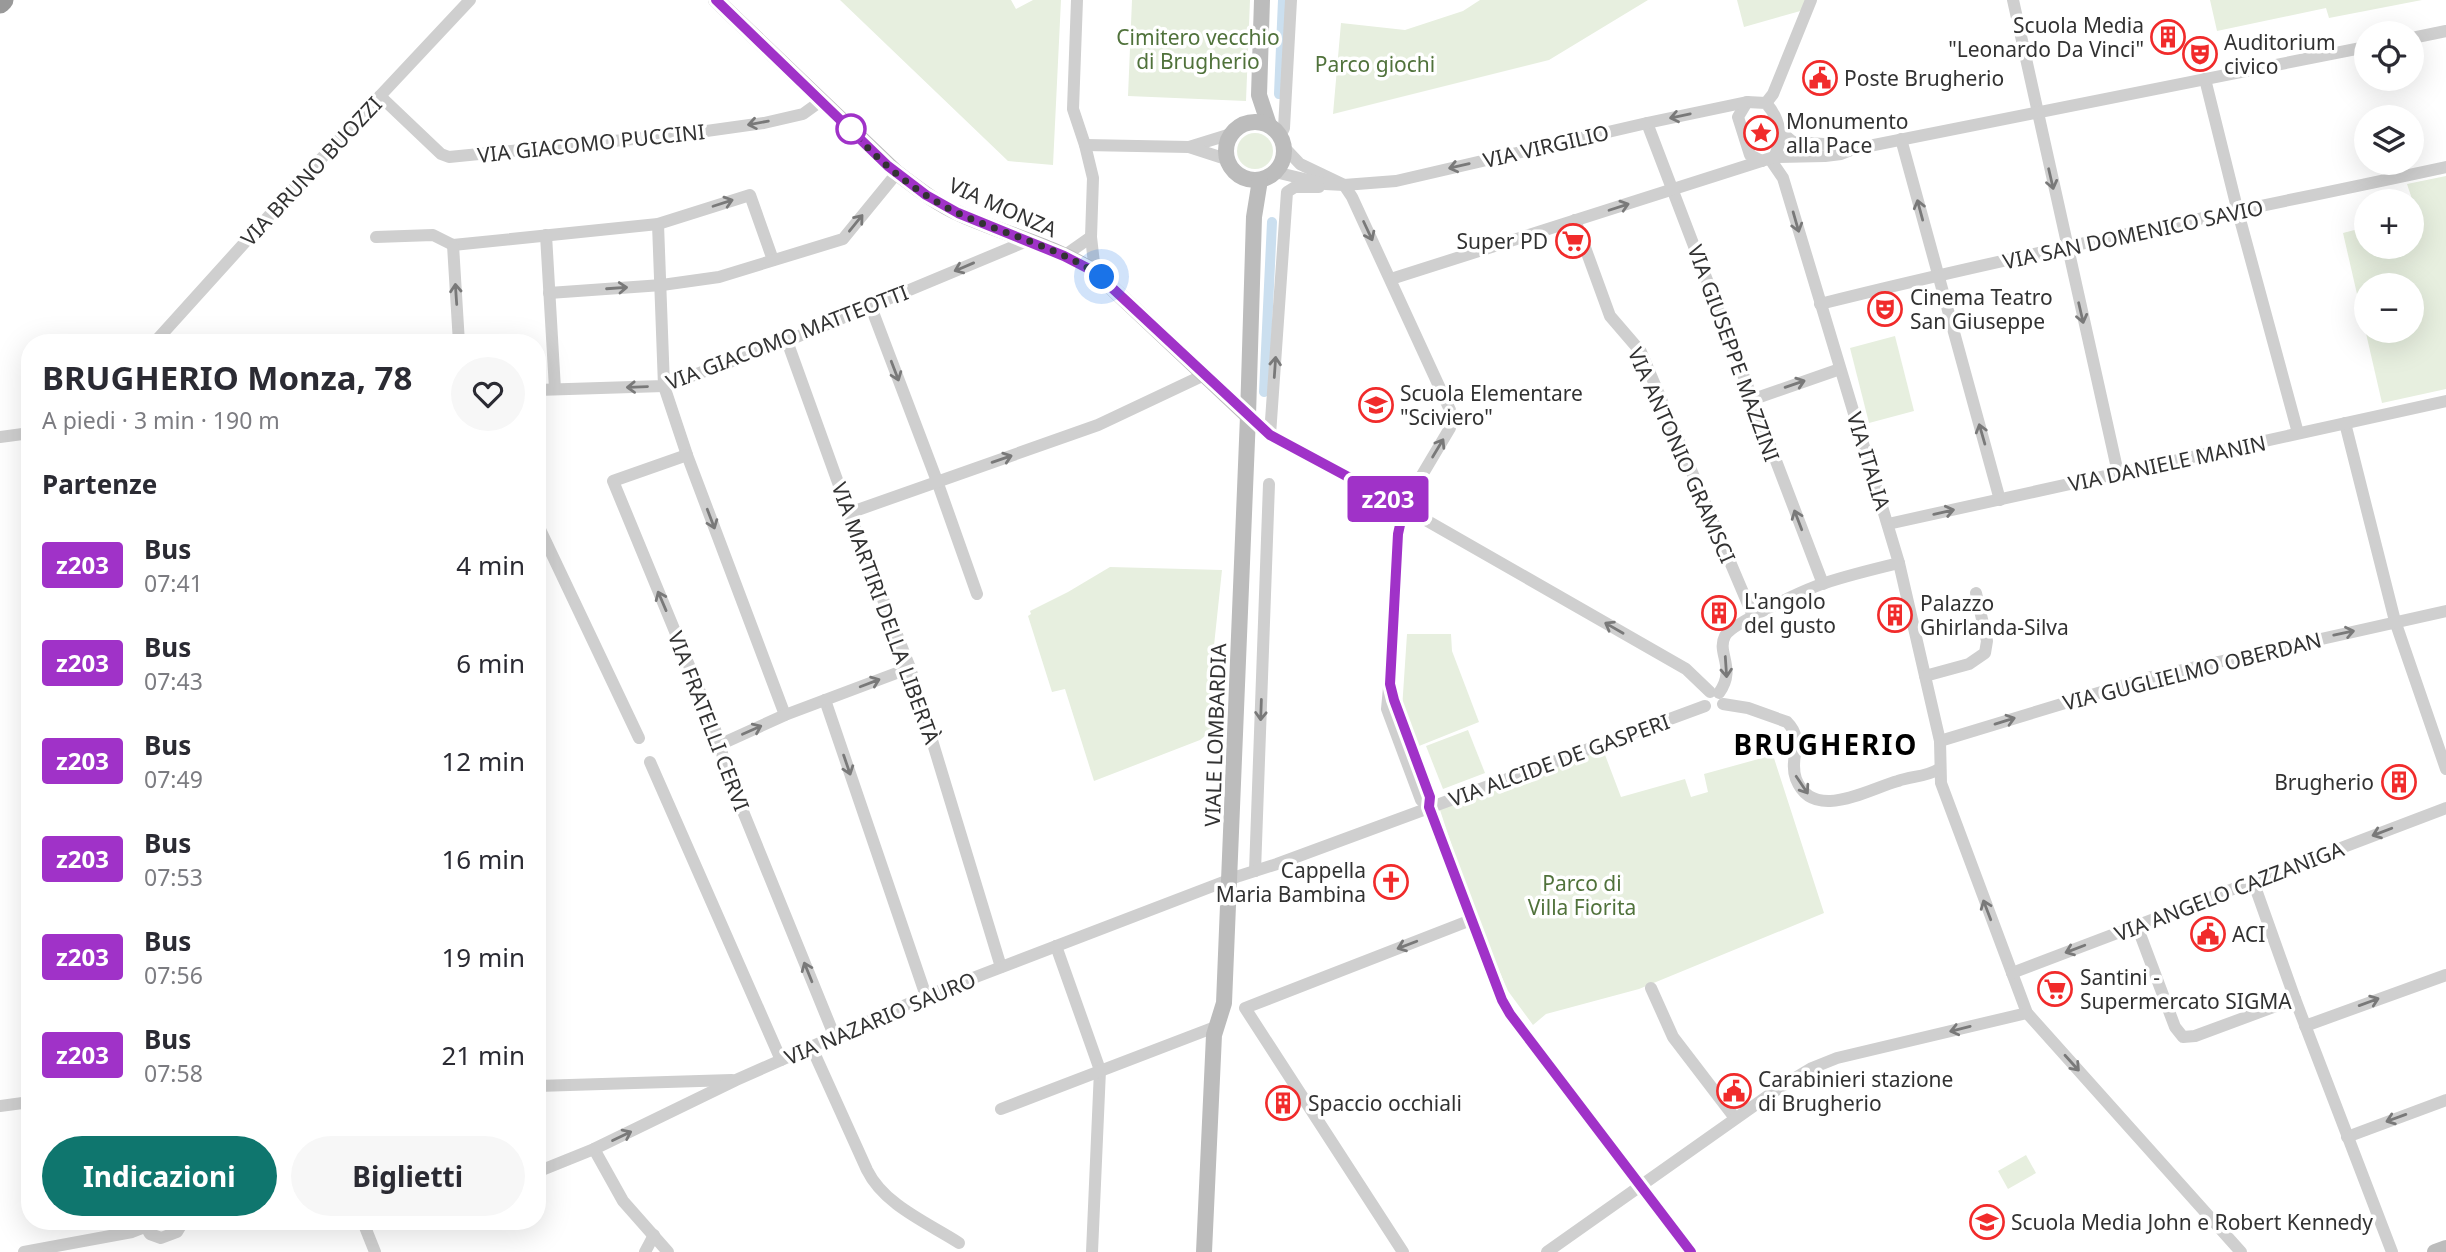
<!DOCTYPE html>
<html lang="it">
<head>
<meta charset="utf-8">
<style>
  body { margin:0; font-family:"Noto Sans",sans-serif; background:#f7f7f7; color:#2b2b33; height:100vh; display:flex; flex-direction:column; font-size:26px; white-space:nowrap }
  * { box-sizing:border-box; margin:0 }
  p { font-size:23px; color:#7c7c81 }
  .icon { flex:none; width:38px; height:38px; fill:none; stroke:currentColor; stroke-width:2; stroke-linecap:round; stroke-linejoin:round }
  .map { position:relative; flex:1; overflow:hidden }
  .panel { position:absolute; left:21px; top:334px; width:525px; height:896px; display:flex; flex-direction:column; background:#fff; border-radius:28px; box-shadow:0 7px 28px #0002 }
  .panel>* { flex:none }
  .badge { padding:0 14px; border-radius:5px; font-size:24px; line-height:46px }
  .tools { position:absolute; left:2354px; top:21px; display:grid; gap:14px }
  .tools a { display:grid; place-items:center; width:70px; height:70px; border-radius:50%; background:#fff; box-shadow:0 7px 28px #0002; font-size:35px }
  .you { position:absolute; width:35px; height:35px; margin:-18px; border:5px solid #fff; border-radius:50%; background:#1a73e8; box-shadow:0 0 0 10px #1a73e833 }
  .map>.badge { position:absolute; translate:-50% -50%; box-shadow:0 0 0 4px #fff }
  h2 { padding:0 21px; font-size:26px; line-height:63px }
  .round { display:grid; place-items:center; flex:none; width:74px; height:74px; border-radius:37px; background:#f7f7f7 }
  .overview { display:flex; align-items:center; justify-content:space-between; height:119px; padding:0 21px }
  h1 { font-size:33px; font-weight:700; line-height:52px }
  .cta { display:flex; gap:14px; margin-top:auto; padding:14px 21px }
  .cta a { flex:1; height:80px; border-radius:42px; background:#0f766e; color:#fff; font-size:28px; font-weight:700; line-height:80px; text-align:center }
  .cta a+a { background:#f7f7f7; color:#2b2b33 }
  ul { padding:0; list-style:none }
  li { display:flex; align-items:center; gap:21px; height:98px; padding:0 21px }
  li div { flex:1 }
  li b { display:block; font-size:26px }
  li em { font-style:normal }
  li .badge { min-width:77px; font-weight:700; text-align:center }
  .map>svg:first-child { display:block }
  .green { fill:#e7efdf; fill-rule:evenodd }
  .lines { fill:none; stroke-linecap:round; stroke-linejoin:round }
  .canal { stroke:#cbdfef; stroke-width:10 }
  .street { stroke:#cfcfcf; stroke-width:12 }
  .secondary { stroke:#bcbcbc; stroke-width:16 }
  .highway { stroke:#999; stroke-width:21 }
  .oneway { stroke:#797979 }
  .line-casing { stroke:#fff; stroke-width:16 }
  .line { stroke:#a032c8; stroke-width:10 }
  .walk { stroke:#323232; stroke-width:7; stroke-dasharray:0 12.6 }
  .stop-dot { fill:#fff; stroke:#a032c8; stroke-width:3.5 }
  .labels { text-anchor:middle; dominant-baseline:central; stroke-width:7; stroke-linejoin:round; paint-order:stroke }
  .poi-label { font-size:21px; fill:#323232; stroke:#fff; text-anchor:start }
  .park-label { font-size:21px; fill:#50723b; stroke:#fff }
  .street-label { font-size:21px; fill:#323232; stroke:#fff }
  .district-label { font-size:28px; font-weight:bold; letter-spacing:2px; fill:#000; stroke:#fff }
</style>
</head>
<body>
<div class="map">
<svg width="2446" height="1252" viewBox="0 0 2446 1252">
  <rect width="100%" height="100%" fill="#fff"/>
  <g class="green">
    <path d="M840,0H1011L1016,9L1033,0H1061L1053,165L1008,161Z"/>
    <path d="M1132,0H1250L1246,101L1128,96Z"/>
    <path d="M1480,0H1648L1549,60L1333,114L1341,23L1405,30L1463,11Z"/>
    <path d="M1737,0H1808L1804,10L1744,27Z"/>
    <path d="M2210,0H2422L2329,18L2326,8L2217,31Z"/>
    <circle cx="1255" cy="151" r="18"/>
    <path d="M2446,176V389L2382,403L2343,233L2366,227V247H2412V216L2417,214L2407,184ZM2366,285H2412V331H2366Z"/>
    <path d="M1895,336L1914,411L1869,423L1850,348Z"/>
    <path d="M1110,567L1222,570L1213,655L1216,681V727L1200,740L1094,781L1065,689L1052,692L1028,616L1031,614L1030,611L1068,592Z"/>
    <path d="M1407,634H1451L1452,651L1479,722L1419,746L1402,709Z"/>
    <path d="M1468,730L1485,773L1443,789L1426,746Z"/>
    <path d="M1602,747L1621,797L1685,779L1691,797L1708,792L1704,774L1773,755L1824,913L1639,989L1546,1014L1533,1025L1508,991L1474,913L1439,807Z"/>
    <path d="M2026,1155L2036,1173L2008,1189L1998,1171Z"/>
  </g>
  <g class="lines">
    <g class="canal">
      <path d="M1279,94L1283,0"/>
      <path d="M1264,392L1272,222"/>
    </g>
    <g class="street">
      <path d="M1077,0L1073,109L1085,145L1093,178L1091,237L1095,272"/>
      <path d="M2013,0L2118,473"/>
      <path d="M2412,38L2446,31"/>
      <path d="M2205,79L2238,212L2298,433"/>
      <path d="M380,96L441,154L449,157L685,134L764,123L803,114L821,101"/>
      <path d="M1766,103L1773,94L1811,0"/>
      <path d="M1647,123L1823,584"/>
      <path d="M1781,132L1793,142L1839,145L1853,149"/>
      <path d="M1280,136L1284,128L1291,0"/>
      <path d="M1901,139L2000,500"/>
      <path d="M1085,145L1189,147L1231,134"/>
      <path d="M1283,146L1300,164L1344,185L1352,197L1450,410V428L1403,507L1399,524L1390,677L1387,709L1421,800L1429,807"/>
      <path d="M1189,147L1226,159"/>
      <path d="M1770,159L1783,178L1899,563L1940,741L1941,783L2027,1013L2241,1252"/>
      <path d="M1762,161L1750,155L1738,117L1747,102L1766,103C1780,119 1784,138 1774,157"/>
      <path d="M1275,172L1325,184L1344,185L1396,181L1647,123L1747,102"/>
      <path d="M1575,220L1610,316L1641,352L1753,616"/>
      <path d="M658,224L664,386L687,455L785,715"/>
      <path d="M546,235L555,389"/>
      <path d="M376,237L433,235L453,245L658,224L750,195L773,260"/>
      <path d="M453,245L459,343"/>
      <path d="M1064,256L1091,237"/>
      <path d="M1391,279L1774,157L1825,156L1841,154L1854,149L2366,47"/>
      <path d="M549,293L662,285L719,277L843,239L897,173"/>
      <path d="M1820,304C2027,252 2237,212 2446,167"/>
      <path d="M871,307L937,481L977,594"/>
      <path d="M787,341L849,513L910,668L1001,967"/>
      <path d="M154,343L304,177L470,0"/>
      <path d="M537,390L664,386L787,341L1027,241"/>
      <path d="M1751,400L1840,369"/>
      <path d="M1248,416L1276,439L1403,507L1686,669L1710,692"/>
      <path d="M2345,423L2395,621L2446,769"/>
      <path d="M1270,435L1287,192L1295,187H1319"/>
      <path d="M0,437L30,433"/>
      <path d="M687,455L613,481L714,726L729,777L834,1035"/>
      <path d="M849,513L1098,425L1204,375"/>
      <path d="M537,523L639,738"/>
      <path d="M1888,524L2446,401"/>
      <path d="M1925,676L1969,664L1985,653L1987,641L1976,593"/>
      <path d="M1391,688L1430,797L1429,807L1506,1007L1691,1252"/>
      <path d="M1719,693C1737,668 1716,653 1725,636C1732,623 1809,588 1825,583C1849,575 1874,569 1899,563"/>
      <path d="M825,700L926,996"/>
      <path d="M1723,704L1748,708L1787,722C1806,741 1788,757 1796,779C1813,823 1868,789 1898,781C1912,776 1926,777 1939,769"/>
      <path d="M1940,741L2151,677L2446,611"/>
      <path d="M719,745L785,715L910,668"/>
      <path d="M650,762L781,1060"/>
      <path d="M1255,871L1269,484"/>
      <path d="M2253,881L2295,999L2392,1252"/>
      <path d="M2137,926L2175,1027L2183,1037L2195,1036L2295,999"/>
      <path d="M1056,946L1100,1070L1092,1252"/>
      <path d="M2012,973L2446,808"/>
      <path d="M1651,988L1673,1037L1735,1118"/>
      <path d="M2305,1026L2446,975"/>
      <path d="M811,1046L867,1170C884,1205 928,1223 959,1243"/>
      <path d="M537,1086L732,1080"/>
      <path d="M0,1106L30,1102"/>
      <path d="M1001,1109L1215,1027"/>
      <path d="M2347,1137L2446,1100"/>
      <path d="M594,1149L623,1201L668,1252"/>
      <path d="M537,1172L594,1149L736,1080L926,996L1239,876L1277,864L1705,706"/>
      <path d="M143,1222L150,1234L161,1238L177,1232L183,1222"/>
      <path d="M363,1222L375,1252"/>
      <path d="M24,1252L132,1232L145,1227"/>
      <path d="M645,1252L654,1235"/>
      <path d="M1403,1252L1245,1008L1471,920"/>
      <path d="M1547,1252L1782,1086L1812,1068L1837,1058L2027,1013"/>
    </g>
    <g class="secondary">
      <path d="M716,0L897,173C917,188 937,204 960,214C1004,234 1054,246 1095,272L1248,416"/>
      <path d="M1262,0L1259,95L1269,125"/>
      <circle cx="1255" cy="151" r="29"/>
      <path d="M1204,1252L1214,1035L1224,1003L1248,416L1254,217L1260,180"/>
      <path d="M2435,1252L2446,1248"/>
    </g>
    <path class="highway" d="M0,3L3,0"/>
  </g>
  <defs><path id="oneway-shaft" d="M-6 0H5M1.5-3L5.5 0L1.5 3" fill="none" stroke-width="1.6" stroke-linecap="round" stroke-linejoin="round" transform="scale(1.75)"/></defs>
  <g class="oneway">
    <use href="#oneway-shaft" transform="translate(1680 116) rotate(168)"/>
    <use href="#oneway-shaft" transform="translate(758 123) rotate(170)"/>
    <use href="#oneway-shaft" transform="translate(1459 166) rotate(167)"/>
    <use href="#oneway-shaft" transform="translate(2051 179) rotate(77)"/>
    <use href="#oneway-shaft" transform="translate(723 203) rotate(-18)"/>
    <use href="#oneway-shaft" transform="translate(1619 207) rotate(-18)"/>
    <use href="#oneway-shaft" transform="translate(1920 210) rotate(-105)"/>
    <use href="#oneway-shaft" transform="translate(1796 222) rotate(74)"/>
    <use href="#oneway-shaft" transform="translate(856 223) rotate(-51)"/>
    <use href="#oneway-shaft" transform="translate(1368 231) rotate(65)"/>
    <use href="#oneway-shaft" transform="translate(964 267) rotate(157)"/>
    <use href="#oneway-shaft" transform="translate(617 288) rotate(-4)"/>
    <use href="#oneway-shaft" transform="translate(456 294) rotate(-94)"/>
    <use href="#oneway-shaft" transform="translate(2081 313) rotate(77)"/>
    <use href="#oneway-shaft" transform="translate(1275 367) rotate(-86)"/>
    <use href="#oneway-shaft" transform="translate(895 371) rotate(69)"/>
    <use href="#oneway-shaft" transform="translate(1795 384) rotate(-19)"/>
    <use href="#oneway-shaft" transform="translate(637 387) rotate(178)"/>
    <use href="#oneway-shaft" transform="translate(1982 434) rotate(-106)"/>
    <use href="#oneway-shaft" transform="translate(1438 448) rotate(-59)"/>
    <use href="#oneway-shaft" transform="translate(1002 459) rotate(-19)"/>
    <use href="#oneway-shaft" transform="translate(1944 512) rotate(-13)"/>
    <use href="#oneway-shaft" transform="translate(711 519) rotate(69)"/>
    <use href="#oneway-shaft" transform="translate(1798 520) rotate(-111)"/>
    <use href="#oneway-shaft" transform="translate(662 601) rotate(-113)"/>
    <use href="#oneway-shaft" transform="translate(1614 628) rotate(-150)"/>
    <use href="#oneway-shaft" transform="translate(2344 633) rotate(-12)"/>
    <use href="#oneway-shaft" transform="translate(1726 667) rotate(86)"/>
    <use href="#oneway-shaft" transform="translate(870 683) rotate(-21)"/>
    <use href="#oneway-shaft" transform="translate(1261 710) rotate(92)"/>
    <use href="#oneway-shaft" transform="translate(2005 721) rotate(-17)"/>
    <use href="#oneway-shaft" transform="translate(752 730) rotate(-24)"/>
    <use href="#oneway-shaft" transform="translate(847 765) rotate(71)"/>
    <use href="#oneway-shaft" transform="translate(1802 785) rotate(56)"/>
    <use href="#oneway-shaft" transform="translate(2382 832) rotate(159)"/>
    <use href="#oneway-shaft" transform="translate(1987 910) rotate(-111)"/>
    <use href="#oneway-shaft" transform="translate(1407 945) rotate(159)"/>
    <use href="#oneway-shaft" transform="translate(2075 949) rotate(159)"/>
    <use href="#oneway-shaft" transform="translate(808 972) rotate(-112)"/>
    <use href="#oneway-shaft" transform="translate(2369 1002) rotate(-20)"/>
    <use href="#oneway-shaft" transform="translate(1960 1029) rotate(166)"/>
    <use href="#oneway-shaft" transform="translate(2072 1063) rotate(48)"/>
    <use href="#oneway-shaft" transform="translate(2396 1118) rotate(160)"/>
    <use href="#oneway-shaft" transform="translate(622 1136) rotate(-26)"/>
  </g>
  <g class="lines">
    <g class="line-casing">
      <path id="line" d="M716,0L888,166L926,195L958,213L1064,256L1095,272L1270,435L1404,507L1398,534L1390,684L1394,700L1430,797L1429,807L1502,1000L1510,1014L1691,1252"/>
    </g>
    <use href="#line" class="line"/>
    <path class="walk" d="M851,129C879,163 920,196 960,214C1007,235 1060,248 1102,277"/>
  </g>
  <defs>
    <g id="building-ring" transform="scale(1.75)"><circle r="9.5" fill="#fff" stroke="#f12b2b" stroke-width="1.5"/><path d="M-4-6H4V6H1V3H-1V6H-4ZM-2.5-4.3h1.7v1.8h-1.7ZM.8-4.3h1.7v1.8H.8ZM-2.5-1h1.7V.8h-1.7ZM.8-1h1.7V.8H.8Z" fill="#f12b2b"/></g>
    <g id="theatre-ring" transform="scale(1.75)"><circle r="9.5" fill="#fff" stroke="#f12b2b" stroke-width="1.5"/><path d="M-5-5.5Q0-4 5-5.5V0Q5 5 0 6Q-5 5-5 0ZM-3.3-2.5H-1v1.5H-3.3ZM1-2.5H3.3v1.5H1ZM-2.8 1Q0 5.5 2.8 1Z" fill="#f12b2b"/></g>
    <g id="civic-ring" transform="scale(1.75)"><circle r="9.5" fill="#fff" stroke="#f12b2b" stroke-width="1.5"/><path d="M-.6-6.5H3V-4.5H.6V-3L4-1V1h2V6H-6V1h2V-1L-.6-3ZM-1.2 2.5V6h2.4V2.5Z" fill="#f12b2b"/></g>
    <g id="sight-ring" transform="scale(1.75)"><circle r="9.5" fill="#fff" stroke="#f12b2b" stroke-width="1.5"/><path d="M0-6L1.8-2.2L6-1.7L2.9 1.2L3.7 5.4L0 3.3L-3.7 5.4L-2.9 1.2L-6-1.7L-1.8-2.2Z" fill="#f12b2b"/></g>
    <g id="supermarket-ring" transform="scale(1.75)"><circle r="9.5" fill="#fff" stroke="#f12b2b" stroke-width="1.5"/><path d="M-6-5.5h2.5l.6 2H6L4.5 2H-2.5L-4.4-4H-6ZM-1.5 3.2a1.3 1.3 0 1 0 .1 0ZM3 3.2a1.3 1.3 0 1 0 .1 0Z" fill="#f12b2b"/></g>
    <g id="school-ring" transform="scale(1.75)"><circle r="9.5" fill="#fff" stroke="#f12b2b" stroke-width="1.5"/><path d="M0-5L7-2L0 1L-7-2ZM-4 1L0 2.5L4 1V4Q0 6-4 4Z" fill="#f12b2b"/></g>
    <g id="church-ring" transform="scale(1.75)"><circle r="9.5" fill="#fff" stroke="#f12b2b" stroke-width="1.5"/><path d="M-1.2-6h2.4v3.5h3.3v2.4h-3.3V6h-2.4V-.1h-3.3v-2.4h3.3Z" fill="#f12b2b"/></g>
  </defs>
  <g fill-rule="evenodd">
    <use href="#building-ring" x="2168" y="37"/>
    <use href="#theatre-ring" x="2200" y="54"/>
    <use href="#civic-ring" x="1820" y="78"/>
    <use href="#sight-ring" x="1761" y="133"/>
    <use href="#supermarket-ring" x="1573" y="241"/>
    <use href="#theatre-ring" x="1885" y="309"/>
    <use href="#school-ring" x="1376" y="405"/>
    <use href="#building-ring" x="1719" y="613"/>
    <use href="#building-ring" x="1895" y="615"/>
    <use href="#building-ring" x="2399" y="782"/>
    <use href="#church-ring" x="1391" y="882"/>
    <use href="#civic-ring" x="2208" y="934"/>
    <use href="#supermarket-ring" x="2055" y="989"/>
    <use href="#civic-ring" x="1734" y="1091"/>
    <use href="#building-ring" x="1283" y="1103"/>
    <use href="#school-ring" x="1987" y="1222"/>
  </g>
  <circle class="stop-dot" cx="851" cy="129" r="14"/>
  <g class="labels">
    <g class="poi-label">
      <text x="2144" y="25" text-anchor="end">Scuola Media<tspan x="2144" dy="24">"Leonardo Da Vinci"</tspan></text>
      <text x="2224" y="42">Auditorium<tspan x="2224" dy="24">civico</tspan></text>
      <text x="1844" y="78">Poste Brugherio</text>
      <text x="1786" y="121">Monumento<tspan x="1786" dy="24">alla Pace</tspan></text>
      <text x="1548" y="241" text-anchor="end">Super PD</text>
      <text x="1910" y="297">Cinema Teatro<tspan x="1910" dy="24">San Giuseppe</tspan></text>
      <text x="1400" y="393">Scuola Elementare<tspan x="1400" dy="24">"Sciviero"</tspan></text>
      <text x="1744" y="601">L'angolo<tspan x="1744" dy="24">del gusto</tspan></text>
      <text x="1920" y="603">Palazzo<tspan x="1920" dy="24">Ghirlanda-Silva</tspan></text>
      <text x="2374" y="782" text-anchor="end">Brugherio</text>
      <text x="1366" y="870" text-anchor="end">Cappella<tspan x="1366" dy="24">Maria Bambina</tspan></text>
      <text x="2232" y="934">ACI</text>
      <text x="2080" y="977">Santini -<tspan x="2080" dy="24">Supermercato SIGMA</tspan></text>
      <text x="1758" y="1079">Carabinieri stazione<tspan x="1758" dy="24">di Brugherio</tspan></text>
      <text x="1308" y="1103">Spaccio occhiali</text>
      <text x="2011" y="1222">Scuola Media John e Robert Kennedy</text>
    </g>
    <g class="park-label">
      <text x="1198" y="37">Cimitero vecchio<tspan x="1198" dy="24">di Brugherio</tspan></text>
      <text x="1375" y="64">Parco giochi</text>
      <text x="1582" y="883">Parco di<tspan x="1582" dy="24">Villa Fiorita</tspan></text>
    </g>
    <g class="street-label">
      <text transform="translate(591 143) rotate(-6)">VIA GIACOMO PUCCINI</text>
      <text transform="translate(1546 146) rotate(-13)">VIA VIRGILIO</text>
      <text transform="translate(311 171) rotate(-47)">VIA BRUNO BUOZZI</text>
      <text transform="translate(1003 207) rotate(24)">VIA MONZA</text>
      <text transform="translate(2133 234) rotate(-12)">VIA SAN DOMENICO SAVIO</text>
      <text transform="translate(787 337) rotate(-21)">VIA GIACOMO MATTEOTTI</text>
      <text transform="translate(1734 353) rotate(70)">VIA GIUSEPPE MAZZINI</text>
      <text transform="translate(1682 455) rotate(66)">VIA ANTONIO GRAMSCI</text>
      <text transform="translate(1869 461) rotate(73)">VIA ITALIA</text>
      <text transform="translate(2167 463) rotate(-12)">VIA DANIELE MANIN</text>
      <text transform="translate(886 613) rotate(70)">VIA MARTIRI DELLA LIBERTÀ</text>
      <text transform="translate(2192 671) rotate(-14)">VIA GUGLIELMO OBERDAN</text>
      <text transform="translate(709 721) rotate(69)">VIA FRATELLI CERVI</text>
      <text transform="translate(1215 735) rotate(-88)">VIALE LOMBARDIA</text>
      <text transform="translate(1559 760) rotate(-20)">VIA ALCIDE DE GASPERI</text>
      <text transform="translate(2229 891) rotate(-21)">VIA ANGELO CAZZANIGA</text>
      <text transform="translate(880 1018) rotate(-23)">VIA NAZARIO SAURO</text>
    </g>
    <g class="district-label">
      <text x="1826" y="744">BRUGHERIO</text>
    </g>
  </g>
</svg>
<div class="tools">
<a><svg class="icon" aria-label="locate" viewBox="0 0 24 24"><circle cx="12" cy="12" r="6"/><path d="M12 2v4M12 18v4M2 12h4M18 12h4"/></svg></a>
<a><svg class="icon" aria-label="layers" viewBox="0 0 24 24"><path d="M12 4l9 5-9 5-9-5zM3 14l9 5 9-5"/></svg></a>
<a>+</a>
<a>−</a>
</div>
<div class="you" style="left:1102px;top:277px"></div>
<b class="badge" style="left:1388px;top:499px;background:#a032c8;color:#fff">z203</b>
<section class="panel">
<div class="overview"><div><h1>BRUGHERIO Monza, 78</h1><p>A piedi · 3 min · 190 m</p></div><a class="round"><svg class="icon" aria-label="heart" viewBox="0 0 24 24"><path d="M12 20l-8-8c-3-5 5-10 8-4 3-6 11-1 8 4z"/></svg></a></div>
<h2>Partenze</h2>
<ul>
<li><span class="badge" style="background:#a032c8;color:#fff">z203</span><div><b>Bus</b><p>07:41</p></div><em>4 min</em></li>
<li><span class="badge" style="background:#a032c8;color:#fff">z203</span><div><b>Bus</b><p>07:43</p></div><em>6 min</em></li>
<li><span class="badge" style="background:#a032c8;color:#fff">z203</span><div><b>Bus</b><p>07:49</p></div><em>12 min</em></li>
<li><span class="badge" style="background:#a032c8;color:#fff">z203</span><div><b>Bus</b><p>07:53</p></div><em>16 min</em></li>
<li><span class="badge" style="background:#a032c8;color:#fff">z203</span><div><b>Bus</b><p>07:56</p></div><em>19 min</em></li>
<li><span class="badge" style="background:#a032c8;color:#fff">z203</span><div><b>Bus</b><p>07:58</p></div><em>21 min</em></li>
</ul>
<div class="cta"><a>Indicazioni</a><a>Biglietti</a></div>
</section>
</div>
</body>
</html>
